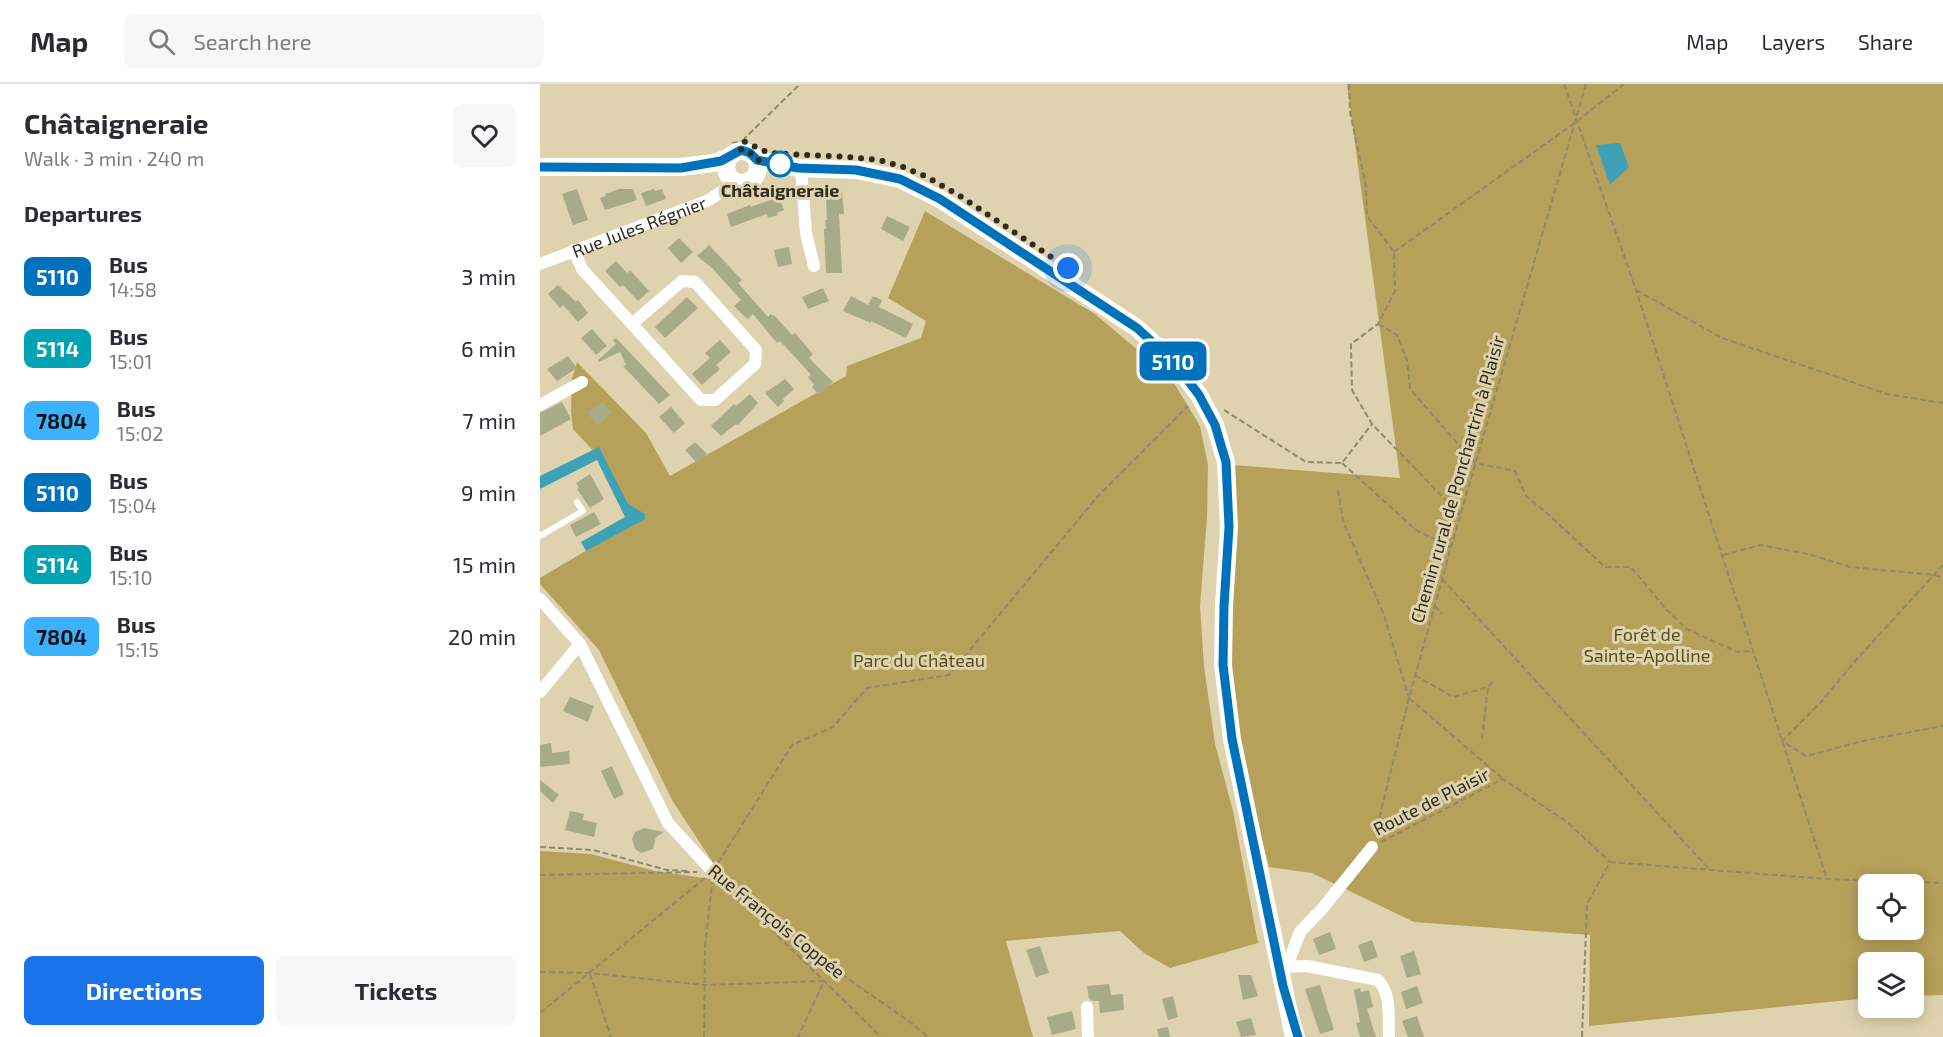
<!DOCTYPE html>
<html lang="en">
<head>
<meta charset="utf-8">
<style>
  body { margin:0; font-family:"Exo 2",sans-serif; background:#f7f7f7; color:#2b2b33; height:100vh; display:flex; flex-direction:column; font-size:22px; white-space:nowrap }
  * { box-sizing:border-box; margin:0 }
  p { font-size:20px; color:#7c7c81 }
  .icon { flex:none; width:33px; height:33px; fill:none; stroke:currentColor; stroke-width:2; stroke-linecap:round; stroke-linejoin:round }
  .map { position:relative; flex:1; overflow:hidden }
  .sheet { display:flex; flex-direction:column; background:#fff; width:540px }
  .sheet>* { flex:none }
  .badge { padding:0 12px; border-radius:9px; font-size:21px; line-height:39px }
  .buttons { position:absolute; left:1318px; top:790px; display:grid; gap:12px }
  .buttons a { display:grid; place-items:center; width:66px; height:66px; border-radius:9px; background:#fff; box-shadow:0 3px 15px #0003; font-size:30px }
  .you { position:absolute; width:30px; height:30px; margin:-15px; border:4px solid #fff; border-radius:50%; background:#1a73e8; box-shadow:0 0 0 9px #1a73e833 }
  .map>.badge { position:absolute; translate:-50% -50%; box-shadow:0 0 0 3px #fff }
  h2 { padding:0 24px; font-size:22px; line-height:54px }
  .round { display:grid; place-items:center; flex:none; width:63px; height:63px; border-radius:9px; background:#f7f7f7 }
  .summary { display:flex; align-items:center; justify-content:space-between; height:102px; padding:0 24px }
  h1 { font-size:28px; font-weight:700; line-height:45px }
  .action { display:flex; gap:12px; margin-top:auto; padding:12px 24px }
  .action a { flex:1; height:69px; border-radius:9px; background:#1a73e8; color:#fff; font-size:24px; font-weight:700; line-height:69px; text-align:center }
  .action a+a { background:#f7f7f7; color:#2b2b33 }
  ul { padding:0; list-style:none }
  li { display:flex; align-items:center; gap:18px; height:72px; padding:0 24px }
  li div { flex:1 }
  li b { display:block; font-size:22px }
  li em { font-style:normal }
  li .badge { min-width:66px; font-weight:700; text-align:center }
  header { display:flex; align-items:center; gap:36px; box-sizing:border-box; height:84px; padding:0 30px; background:#fff; border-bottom:2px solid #e1e1e2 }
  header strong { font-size:28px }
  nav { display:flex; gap:33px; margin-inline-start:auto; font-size:21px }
  .search { width:420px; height:54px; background:#f7f7f7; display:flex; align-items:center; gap:15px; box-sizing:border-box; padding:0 21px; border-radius:9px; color:#7c7c81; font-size:22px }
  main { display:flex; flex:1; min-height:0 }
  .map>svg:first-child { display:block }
  .forest { fill:#b6a15a; fill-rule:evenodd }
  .water { fill:#3ea1b5 }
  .building { fill:#a7ab87 }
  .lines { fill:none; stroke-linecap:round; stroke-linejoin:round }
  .path { stroke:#91886e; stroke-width:2; stroke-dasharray:6 3; stroke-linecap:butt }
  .lane { stroke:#fff; stroke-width:6 }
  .street { stroke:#fff; stroke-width:12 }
  .secondary { stroke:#fff; stroke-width:18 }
  .line-casing { stroke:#fff; stroke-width:14 }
  .line { stroke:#0072bc; stroke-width:9 }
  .walk { stroke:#302c1e; stroke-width:6; stroke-dasharray:0 10.8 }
  .stop-dot { fill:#fff; stroke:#0072bc; stroke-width:3 }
  .labels { text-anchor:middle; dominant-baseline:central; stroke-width:6; stroke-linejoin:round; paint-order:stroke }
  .stop-label { font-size:18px; font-weight:bold; fill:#302c1e; stroke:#dfd3af }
  .street-label { font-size:18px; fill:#302c1e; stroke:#dfd3af }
  .park-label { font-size:18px; fill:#5d4e17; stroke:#dfd3af }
</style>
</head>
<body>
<header>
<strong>Map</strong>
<div class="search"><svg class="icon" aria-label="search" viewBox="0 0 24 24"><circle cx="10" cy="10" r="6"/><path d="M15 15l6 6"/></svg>Search here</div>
<nav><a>Map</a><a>Layers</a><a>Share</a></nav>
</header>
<main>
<section class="sheet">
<div class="summary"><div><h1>Châtaigneraie</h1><p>Walk · 3 min · 240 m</p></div><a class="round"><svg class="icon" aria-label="heart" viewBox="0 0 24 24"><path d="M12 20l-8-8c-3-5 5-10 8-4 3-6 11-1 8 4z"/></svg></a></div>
<h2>Departures</h2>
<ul>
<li><span class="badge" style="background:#0072bc;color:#fff">5110</span><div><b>Bus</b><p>14:58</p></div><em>3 min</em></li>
<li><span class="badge" style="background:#00a3b4;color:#fff">5114</span><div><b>Bus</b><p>15:01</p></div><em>6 min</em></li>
<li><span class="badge" style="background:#3bb2ff;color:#111">7804</span><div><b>Bus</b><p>15:02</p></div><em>7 min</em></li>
<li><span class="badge" style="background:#0072bc;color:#fff">5110</span><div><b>Bus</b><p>15:04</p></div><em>9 min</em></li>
<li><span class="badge" style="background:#00a3b4;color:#fff">5114</span><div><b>Bus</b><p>15:10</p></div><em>15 min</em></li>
<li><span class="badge" style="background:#3bb2ff;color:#111">7804</span><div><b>Bus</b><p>15:15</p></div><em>20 min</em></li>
</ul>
<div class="action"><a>Directions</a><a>Tickets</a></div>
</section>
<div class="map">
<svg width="1403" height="953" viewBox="0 0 1403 953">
  <rect width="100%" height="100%" fill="#dfd3af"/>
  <g class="forest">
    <path d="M807,0H1403V911L1374,912V879H1329V914L1049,942L1050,851L874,838L772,789L729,783L691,633L680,380L860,394ZM1329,801H1374V846H1329Z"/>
    <path d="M385,127L555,230L631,294L660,342L668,381L667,433L660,522L664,582L675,660L693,727L718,859L630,884L604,869L580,847L466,857L493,953H0V767L51,770L115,787L185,797L132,716L59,566L0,500V494L91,440L57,371L33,345L31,328L32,295L37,278L106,349L130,392L306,292L307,282L381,254L386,237L348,214Z"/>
  </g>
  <g class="water">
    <path d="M1080,59L1089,83L1070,101L1056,61Z"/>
    <path d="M59,363L88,420L105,430V435L46,467L41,458L85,433L57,376L0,405V392Z"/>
  </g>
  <g class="building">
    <path d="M37,105L48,136L33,141L22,110Z"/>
    <path d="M79,105H93L97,116L65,126L60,114L66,112L65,110Z"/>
    <path d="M114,105L115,107L122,105L126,115L106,122L101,109Z"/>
    <path d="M289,107H302L304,130H299L302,189H286L284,145H286L285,136H287L286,115H289Z"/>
    <path d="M239,113L244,126L237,129L238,131L228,134L227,130L191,143L187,130L210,121L211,123Z"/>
    <path d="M347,132L370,143L363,157L341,145Z"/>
    <path d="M139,154L153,168L141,179L128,164Z"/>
    <path d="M169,161L202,196L198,199L228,233L231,230L233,232L234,231L252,251L255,249L273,270L269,274L293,298L279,311L272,303L274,301L268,293L271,291L256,274L240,257L237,259L213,230L208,235L203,231L194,222L201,216L173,185L157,172Z"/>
    <path d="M249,163L252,180L238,183L234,166Z"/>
    <path d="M76,177L87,189L90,186L109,207L98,217L83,201L80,203L65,187Z"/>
    <path d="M18,201L36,218L38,216L48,229L38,238L23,221L20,224L8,210Z"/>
    <path d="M283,204L289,217L268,225L262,213Z"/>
    <path d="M311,212L328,221L333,212L342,216L339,223L373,240L366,254L331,237V239L303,227Z"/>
    <path d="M147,213L158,224L125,254L115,243Z"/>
    <path d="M52,245L67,262L56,271L41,254Z"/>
    <path d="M76,254L130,311L119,320L83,282L86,281L80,268L59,278L58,276L76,260L73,256Z"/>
    <path d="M180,256L191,268L176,281L180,285L162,301L152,290L170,274L165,269Z"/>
    <path d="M28,272L37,284L17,297L7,285Z"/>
    <path d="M245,295L254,305L243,315L244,317L238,323L225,309Z"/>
    <path d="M210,310L218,319L198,341L196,340L181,352L171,342L194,320L196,322Z"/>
    <path d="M22,318L31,335L0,352V329Z"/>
    <path d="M63,318L72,329L58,342L47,329Z"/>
    <path d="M131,323L145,339L134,349L119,333Z"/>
    <path d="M155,358L167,370L157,379L145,366Z"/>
    <path d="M50,390L64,415L50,424L37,405L39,404L36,399Z"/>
    <path d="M54,428L61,440L36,453L30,441Z"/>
    <path d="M30,613L54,622L48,638L23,627Z"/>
    <path d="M11,659L12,669L29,667L30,680L0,683V661Z"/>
    <path d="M72,682L84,710L74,715L61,687Z"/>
    <path d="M0,696L19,711L13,719L0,707Z"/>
    <path d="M30,727L44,730L43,736L57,739L54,753L25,746Z"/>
    <path d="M104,744L124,748L116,753L113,765L101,769L95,765L92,755L95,748Z"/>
    <path d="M790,848L796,865L779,871L773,855Z"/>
    <path d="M832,856L838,873L824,878L818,861Z"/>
    <path d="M500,862L509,889L496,893L486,866Z"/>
    <path d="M874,867L881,890L867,894L860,872Z"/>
    <path d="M698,891H711L718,912L703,916Z"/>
    <path d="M569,900L571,911L583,910L584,926L560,929L559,917H553L549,915L547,902Z"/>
    <path d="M780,901L794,946L780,950L765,905Z"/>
    <path d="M877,902L883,919L866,925L861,908Z"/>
    <path d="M820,904L821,908L829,906L833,923L827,925L836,953H820L816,939L820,938L814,906Z"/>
    <path d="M633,912L638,933L628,936L622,915Z"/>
    <path d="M532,927L536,945L512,951L507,933Z"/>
    <path d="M877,932L884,953H868L862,937Z"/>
    <path d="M711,934L716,951L701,953L696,938Z"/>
    <path d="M628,943L630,953H619L617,945Z"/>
  </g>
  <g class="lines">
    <g class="path">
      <path d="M809,0L810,28L826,103L827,132L854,168L855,207L838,240L811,260L812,306L832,340L920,431"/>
      <path d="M1024,0L1096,206L1287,795"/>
      <path d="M192,59L203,57L215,62"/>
      <path d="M201,66L205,54L260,0"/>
      <path d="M854,168L1036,38L1084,0"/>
      <path d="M1096,206L1182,254L1347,310L1403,319"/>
      <path d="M838,240L857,251L867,276L870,305L935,379L975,387L986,412L1009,431L1065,483H1091L1126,525L1147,545L1197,568L1212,567"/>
      <path d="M684,326L766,378L802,379L832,340"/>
      <path d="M802,379L876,446L910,463"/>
      <path d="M798,406L803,437L844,531L869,614"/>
      <path d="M1183,471L1220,461L1268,470L1310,483L1395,491L1403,494"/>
      <path d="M1403,481L1316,576L1281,618L1242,657L1266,672L1327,656L1403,642"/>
      <path d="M902,495L1169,785"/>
      <path d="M895,522L902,530"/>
      <path d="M875,591L913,613L948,603L954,596"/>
      <path d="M869,614L962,694"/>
      <path d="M942,655L948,603"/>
      <path d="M835,751L869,614L911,463L1046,0"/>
      <path d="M841,758L963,695L1027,738L1070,778"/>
      <path d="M0,763L53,766L127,786L148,787"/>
      <path d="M1070,778L1287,795L1403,799"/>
      <path d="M178,779L252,661L293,643L327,604L409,591L558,412L648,322"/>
      <path d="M0,791L157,788"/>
      <path d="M183,794C225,823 261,859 302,890C330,912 361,929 388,953"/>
      <path d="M180,795L341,953"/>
      <path d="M0,888L49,889L165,901L284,897L258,953"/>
      <path d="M50,890L71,953"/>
      <path d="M0,929L165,794"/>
      <path d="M164,953L165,863L172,799"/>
      <path d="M1042,953L1047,820L1070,778"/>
    </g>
    <path class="lane" d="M0,452L43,427L37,418"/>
    <g class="street">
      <path d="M261,84L266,149L274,182"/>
      <path d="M34,166L42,185L161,316H175L215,280L216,266L155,198L142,197L93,239"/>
      <path id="s1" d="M0,180L169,116L196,98"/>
      <path d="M0,321L42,298"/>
      <path d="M0,515L40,560L128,739L173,788"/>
      <path d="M0,608L40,560"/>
      <path d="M747,882L760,848L782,825L832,763"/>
      <path d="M739,883L767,882L838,896C852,911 848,933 849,953"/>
      <path d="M547,923L548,953"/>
    </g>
    <g class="secondary">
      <circle cx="202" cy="83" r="16"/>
      <path d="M217,76L258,84L317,86L360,95L400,115L597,244L635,279L659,311L675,341L686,378L689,443L684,522L683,581L692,655L754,953"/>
      <path d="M0,83H141L173,79L188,74"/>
    </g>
  </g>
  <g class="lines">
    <g class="line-casing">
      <path id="line" d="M0,83L141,84L181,77L201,66L210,69L217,76L258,84L316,86L360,95L400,115L597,244L635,279L659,311L675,341L686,378L689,443L684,522L683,581L692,655L743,902L758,953"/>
    </g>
    <use href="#line" class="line"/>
    <path class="walk" d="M240,80L217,76L210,69L201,66L203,57L229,69L308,73L339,76L363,83L387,93L420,112L528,184"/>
  </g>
  <circle class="stop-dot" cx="240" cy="80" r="12"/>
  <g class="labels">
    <g class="stop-label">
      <text x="240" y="106">Châtaigneraie</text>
    </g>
    <g class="street-label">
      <text stroke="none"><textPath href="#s1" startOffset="106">Rue Jules Régnier</textPath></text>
      <text transform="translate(917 395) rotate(-74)">Chemin rural de Ponchartrin à Plaisir</text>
      <text transform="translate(891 717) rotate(-27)">Route de Plaisir</text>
      <text transform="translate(237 837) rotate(39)">Rue François Coppée</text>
    </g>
    <g class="park-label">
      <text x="1107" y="550">Forêt de<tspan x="1107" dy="21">Sainte-Apolline</tspan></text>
      <text x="379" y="576">Parc du Château</text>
    </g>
  </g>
</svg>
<div class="buttons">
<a><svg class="icon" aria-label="locate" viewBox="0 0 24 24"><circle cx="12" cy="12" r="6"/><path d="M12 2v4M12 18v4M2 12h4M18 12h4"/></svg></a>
<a><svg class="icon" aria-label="layers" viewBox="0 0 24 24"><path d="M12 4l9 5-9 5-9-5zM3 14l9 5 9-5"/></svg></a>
</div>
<div class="you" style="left:528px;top:184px"></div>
<b class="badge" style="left:633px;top:277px;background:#0072bc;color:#fff">5110</b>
</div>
</main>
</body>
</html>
